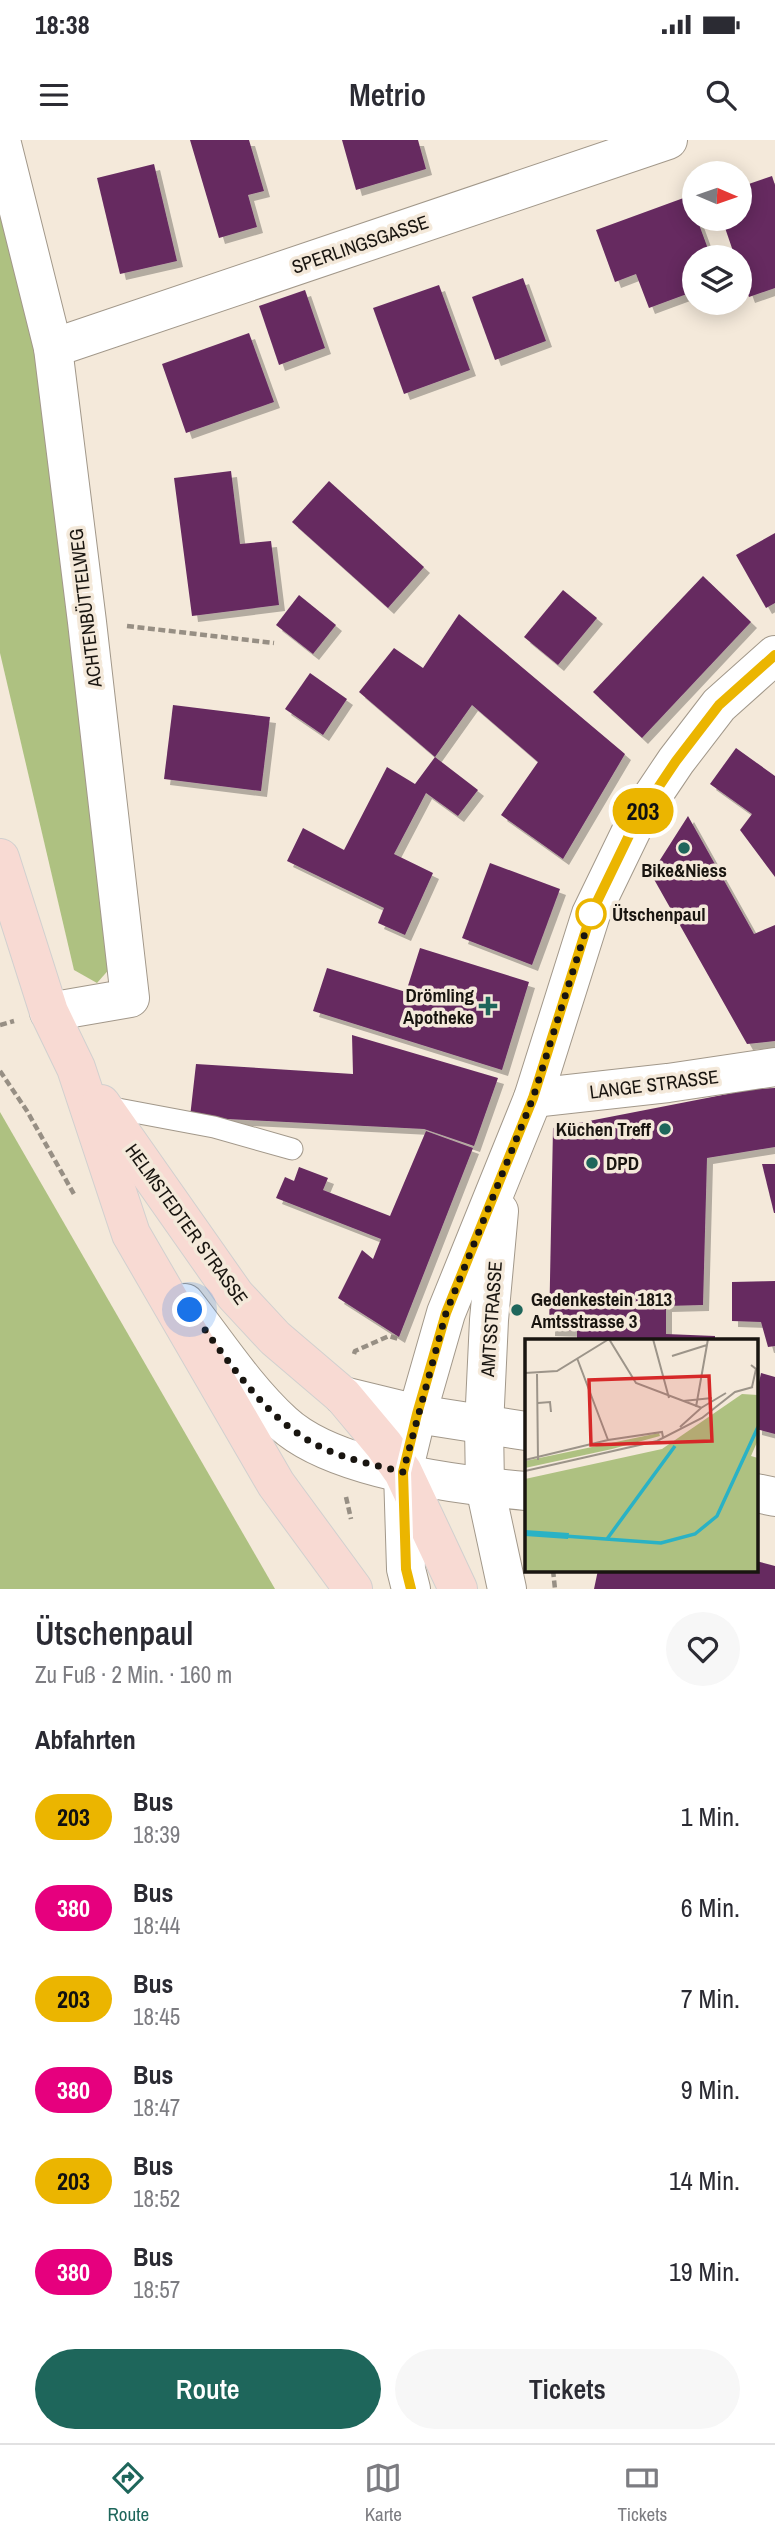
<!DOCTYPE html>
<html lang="de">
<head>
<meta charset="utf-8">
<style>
  body { margin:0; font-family:"Archivo Narrow",sans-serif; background:#f7f7f7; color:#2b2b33; height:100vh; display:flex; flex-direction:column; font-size:26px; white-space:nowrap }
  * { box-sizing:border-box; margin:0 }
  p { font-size:23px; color:#7c7c81 }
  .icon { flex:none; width:38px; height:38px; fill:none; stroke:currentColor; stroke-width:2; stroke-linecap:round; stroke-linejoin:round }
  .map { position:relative; height:1449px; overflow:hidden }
  .details { display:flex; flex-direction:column; background:#fff; flex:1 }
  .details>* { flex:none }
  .badge { padding:0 14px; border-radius:23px; font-size:24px; line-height:46px }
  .needle { width:46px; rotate:92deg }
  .tools { position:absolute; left:682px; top:21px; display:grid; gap:14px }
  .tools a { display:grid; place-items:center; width:70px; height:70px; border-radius:50%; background:#fff; box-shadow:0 4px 18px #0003; font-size:35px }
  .you { position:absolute; width:35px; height:35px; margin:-18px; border:5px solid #fff; border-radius:50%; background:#1a73e8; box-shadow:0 0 0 10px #1a73e833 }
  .map>.badge { position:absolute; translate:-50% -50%; box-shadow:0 0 0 4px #fff }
  h2 { padding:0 35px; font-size:26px; line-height:63px }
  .round { display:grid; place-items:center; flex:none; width:74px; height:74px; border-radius:37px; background:#f7f7f7 }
  .overview { display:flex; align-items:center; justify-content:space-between; height:119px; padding:0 35px }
  h1 { font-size:33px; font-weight:600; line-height:52px }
  .cta { display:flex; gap:14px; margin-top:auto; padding:14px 35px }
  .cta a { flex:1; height:80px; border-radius:42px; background:#1e665b; color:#fff; font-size:28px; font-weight:600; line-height:80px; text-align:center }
  .cta a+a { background:#f7f7f7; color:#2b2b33 }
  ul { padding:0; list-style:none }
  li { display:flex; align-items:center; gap:21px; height:91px; padding:0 35px }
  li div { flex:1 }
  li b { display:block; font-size:26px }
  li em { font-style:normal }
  li .badge { min-width:77px; font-weight:700; text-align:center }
  .status { display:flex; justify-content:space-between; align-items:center; height:49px; padding:0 35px; background:#fff; direction:ltr }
  .status svg { height:19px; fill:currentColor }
  header { display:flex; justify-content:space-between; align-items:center; height:91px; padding:0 35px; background:#fff; font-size:32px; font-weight:600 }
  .tabs { display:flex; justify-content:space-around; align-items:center; height:98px; border-top:2px solid #e1e1e2; background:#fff; font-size:19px; color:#7c7c81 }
  .tabs a { display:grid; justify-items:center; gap:4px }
  .tabs .current { color:#1e665b }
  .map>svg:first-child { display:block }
  .green { fill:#aec181 }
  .building { fill:#662b61; filter:url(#shadow) }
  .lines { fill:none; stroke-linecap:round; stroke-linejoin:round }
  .service-casing { stroke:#a2988a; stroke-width:23 }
  .minor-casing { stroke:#a2988a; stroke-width:40 }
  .tertiary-casing { stroke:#a2988a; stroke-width:40 }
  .primary-casing { stroke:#d1d0cf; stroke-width:40 }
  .path { stroke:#978f84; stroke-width:4.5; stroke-dasharray:7 3.5; stroke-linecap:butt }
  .service { stroke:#fff; stroke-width:21 }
  .minor { stroke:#fff; stroke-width:38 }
  .tertiary { stroke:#fff; stroke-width:38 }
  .primary { stroke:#f8dad3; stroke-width:38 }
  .line-casing { stroke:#fff; stroke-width:16 }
  .line { stroke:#ebb500; stroke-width:10 }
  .walk { stroke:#191510; stroke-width:7; stroke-dasharray:0 12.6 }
  .poi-dot { fill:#1e665b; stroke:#f4e9da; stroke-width:2.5 }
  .stop-dot { fill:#fff; stroke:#ebb500; stroke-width:3.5 }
  .labels { text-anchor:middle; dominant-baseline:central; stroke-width:7; stroke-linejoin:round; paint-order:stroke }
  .street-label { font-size:19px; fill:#191510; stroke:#f4e9da }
  .poi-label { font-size:19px; font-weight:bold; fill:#191510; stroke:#f4e9da; text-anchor:end }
  .stop-label { font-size:19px; font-weight:bold; fill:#191510; stroke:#f4e9da; text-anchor:start }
  .inset-river { fill:none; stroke:#2ab2c5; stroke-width:3.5 }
  .inset-road { fill:none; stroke:#9c9489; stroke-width:2 }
  .view { fill:#d62828; fill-opacity:0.15; stroke:#d62828; stroke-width:3.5 }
  .inset-edge { fill:none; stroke:#191510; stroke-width:3.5 }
</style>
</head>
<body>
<div class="status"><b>18:38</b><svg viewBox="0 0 49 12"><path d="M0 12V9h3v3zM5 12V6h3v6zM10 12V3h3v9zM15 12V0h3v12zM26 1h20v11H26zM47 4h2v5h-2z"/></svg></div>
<header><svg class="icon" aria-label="menu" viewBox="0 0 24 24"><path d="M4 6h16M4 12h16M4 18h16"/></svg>Metrio<svg class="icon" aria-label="search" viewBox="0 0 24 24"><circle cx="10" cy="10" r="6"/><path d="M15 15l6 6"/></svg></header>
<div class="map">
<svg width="775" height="1449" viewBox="0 0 775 1449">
  <defs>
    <filter id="shadow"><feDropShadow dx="6" dy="6" stdDeviation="0" flood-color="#0004"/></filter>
  </defs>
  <rect width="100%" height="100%" fill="#f4e9da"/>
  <g class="green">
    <path d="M0,58L43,228L119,818L97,843L74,830L0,513Z"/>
    <path d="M0,972L275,1449H0Z"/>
  </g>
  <g class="building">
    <path d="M190,0H249L264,51L248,55L257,87L219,98Z"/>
    <path d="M342,0H418L426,29L356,50Z"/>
    <path d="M154,24L177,121L120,134L97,38Z"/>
    <path d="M772,36L775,45V148L749,157L740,132V117H735L722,79H740V47Z"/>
    <path d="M689,56L695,79H697L711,117H695V151L649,168L636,134L615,142L596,90Z"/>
    <path d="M523,138L546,201L495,220L472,157Z"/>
    <path d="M439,145L470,230L404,254L373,168Z"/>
    <path d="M305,150L325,208L279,225L259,166Z"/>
    <path d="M249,193L274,262L186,293L162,224Z"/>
    <path d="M231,331L240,404L271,401L279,465L192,476L174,338Z"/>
    <path d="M329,341L424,427L388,468L292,382Z"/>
    <path d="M775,393V463L766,468L736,415Z"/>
    <path d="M703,436L751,482L642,598L593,552Z"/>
    <path d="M563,450L597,478L558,525L524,497Z"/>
    <path d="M299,455L336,485L313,514L276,485Z"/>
    <path d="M459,474L625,614L563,719L501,675L538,622L472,565L435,617L478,650L458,676L426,653L394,714L433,733L405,795L378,783L384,768L287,721L303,688L344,710L387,627L415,644L435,617L359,552L394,508L423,528Z"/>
    <path d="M310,533L347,559L323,595L285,569Z"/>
    <path d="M173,565L270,577L261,651L164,639Z"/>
    <path d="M736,608L775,636V737L740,690L752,674L710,644Z"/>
    <path d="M688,676L754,794L775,785V901L747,904L651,734Z"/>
    <path d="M490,723L560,749L532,825L462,798Z"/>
    <path d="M420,808L529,842L502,930L313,871L327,828L406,852Z"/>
    <path d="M352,895L498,938L474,1006L424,989L190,977L196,924L353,934Z"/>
    <path d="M775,948V1007L707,1018L703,1165L666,1166V1194L715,1196V1200H577V1191L549,1190L553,988L753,949Z"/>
    <path d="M426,991L473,1008L399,1197L338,1158L362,1110L373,1119L381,1099L276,1058L285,1037L294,1041L299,1027L328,1038L323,1050L390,1076Z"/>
    <path d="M762,1024H775V1073H774Z"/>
    <path d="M775,1141V1206L768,1207L761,1182L732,1181V1142Z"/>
    <path d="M761,1233L775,1237V1294L756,1289V1256Z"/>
    <path d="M756,1421L775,1426V1449H594L598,1430H756Z"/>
  </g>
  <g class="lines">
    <g class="service-casing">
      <path id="service" d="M102,966L214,987L292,1009"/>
    </g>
    <g class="minor-casing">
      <g id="minor">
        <path d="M1,0L53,208L87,482L130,858L49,872"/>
        <path d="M53,208L668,0"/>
        <path d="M533,958L668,943L775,927"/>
        <path d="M499,1071L489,1180L484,1286L485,1347L507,1449"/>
        <path d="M411,1449L406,1429L403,1332L417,1274L446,1173L533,958L591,774L637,679L676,621L719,565L775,515"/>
      </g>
    </g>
    <g class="tertiary-casing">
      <g id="tertiary">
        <path d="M185,1163C217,1204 245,1248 283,1283C334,1330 459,1345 526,1351"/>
        <path d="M343,1256L417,1274L526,1291"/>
        <path d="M756,1353L775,1357"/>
      </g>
    </g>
    <g class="primary-casing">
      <g id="primary">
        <path d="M0,718L49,872L76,928L131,1094L276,1344L353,1449"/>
        <path d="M101,964L235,1155L275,1198L343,1256L384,1305L403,1332L458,1449"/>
      </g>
    </g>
    <g class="path">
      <path d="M127,486L274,503"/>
      <path d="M0,885L14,881"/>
      <path d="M0,931L27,971L75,1056"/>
      <path d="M354,1214L355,1211L389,1196L399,1199"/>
      <path d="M346,1357L351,1379"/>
      <path d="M553,1430L555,1449"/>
    </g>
    <use href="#service" class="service"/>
    <use href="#minor" class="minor"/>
    <use href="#tertiary" class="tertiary"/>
    <use href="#primary" class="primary"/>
  </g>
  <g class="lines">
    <g class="line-casing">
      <path id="line" d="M411,1449L406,1429L403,1332L417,1274L446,1173L533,958L591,774L637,679L676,621L719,565L775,515"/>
    </g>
    <use href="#line" class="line"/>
    <path class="walk" d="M190,1170C232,1224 271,1292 340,1315C360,1322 382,1327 403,1332L446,1173L533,958L591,774"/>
  </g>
  <g class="poi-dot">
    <circle cx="684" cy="708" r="7"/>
    <path d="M484.5 855.5h7v7h7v7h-7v7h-7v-7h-7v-7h7z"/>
    <circle cx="665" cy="989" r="7"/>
    <circle cx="592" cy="1023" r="7"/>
    <circle cx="517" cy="1170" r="7"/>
  </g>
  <circle class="stop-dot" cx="591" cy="774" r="14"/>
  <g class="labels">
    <g class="street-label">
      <text transform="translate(360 104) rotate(-19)">SPERLINGSGASSE</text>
      <text transform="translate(85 468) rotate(-97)">ACHTENBÜTTELWEG</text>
      <text transform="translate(654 944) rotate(-7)">LANGE STRASSE</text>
      <text transform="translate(187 1084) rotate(54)">HELMSTEDTER STRASSE</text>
      <text transform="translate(491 1179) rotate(-86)">AMTSSTRASSE</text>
    </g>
    <g class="poi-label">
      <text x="684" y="730" text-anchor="middle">Bike&amp;Niess</text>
      <text x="474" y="855">Drömling<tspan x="474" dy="22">Apotheke</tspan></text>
      <text x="651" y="989">Küchen Treff</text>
      <text x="606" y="1023" text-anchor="start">DPD</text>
      <text x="531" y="1159" text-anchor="start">Gedenkestein 1813<tspan x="531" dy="22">Amtsstrasse 3</tspan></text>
    </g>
    <g class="stop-label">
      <text x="612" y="774">Ütschenpaul</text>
    </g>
  </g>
  <g transform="translate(525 1199)">
    <rect width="233" height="233" fill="#f4e9da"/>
    <path d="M217,55L233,56V101L226,117L233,119V233H0V140L137,110ZM134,94L135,97L87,110L0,129V122Z" fill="#aec181"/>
    <path d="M0,191L44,194L43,200L0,197Z" fill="#2ab2c5"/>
    <path class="inset-river" d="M39,197L136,204L170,195L192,177L233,88M82,200L150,107"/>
    <path class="inset-road" d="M84,0L111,44L177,69M128,0L144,59M147,17L182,6M52,19L83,101M226,26L231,30L227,48M0,34L32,32L84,0M12,35L13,121M158,62L187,59M13,64L25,63L26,73M171,68L183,0M155,88L176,69L201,54M0,121L83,101L137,93L138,98M0,132L132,102L177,79L210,53L228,48"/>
    <path class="view" d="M184,37L187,102L66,106L64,41Z"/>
    <rect width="233" height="233" class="inset-edge"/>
  </g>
</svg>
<div class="tools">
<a><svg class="needle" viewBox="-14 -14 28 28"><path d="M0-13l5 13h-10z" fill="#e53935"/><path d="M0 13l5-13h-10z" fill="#7c7c81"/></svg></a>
<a><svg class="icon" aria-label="layers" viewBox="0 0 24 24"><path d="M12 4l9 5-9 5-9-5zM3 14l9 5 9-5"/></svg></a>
</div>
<div class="you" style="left:190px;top:1170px"></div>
<b class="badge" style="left:643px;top:671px;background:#ebb500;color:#111">203</b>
</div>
<section class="details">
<div class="overview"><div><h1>Ütschenpaul</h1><p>Zu Fuß · 2 Min. · 160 m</p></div><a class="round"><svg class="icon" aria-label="heart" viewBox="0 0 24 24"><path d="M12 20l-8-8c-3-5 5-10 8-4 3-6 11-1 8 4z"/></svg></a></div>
<h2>Abfahrten</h2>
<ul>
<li><span class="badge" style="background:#ebb500;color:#111">203</span><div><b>Bus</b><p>18:39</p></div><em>1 Min.</em></li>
<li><span class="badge" style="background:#e6007e;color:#fff">380</span><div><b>Bus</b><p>18:44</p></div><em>6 Min.</em></li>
<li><span class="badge" style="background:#ebb500;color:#111">203</span><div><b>Bus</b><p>18:45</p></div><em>7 Min.</em></li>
<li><span class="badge" style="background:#e6007e;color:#fff">380</span><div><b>Bus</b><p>18:47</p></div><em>9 Min.</em></li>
<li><span class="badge" style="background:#ebb500;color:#111">203</span><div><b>Bus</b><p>18:52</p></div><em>14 Min.</em></li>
<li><span class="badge" style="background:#e6007e;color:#fff">380</span><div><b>Bus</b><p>18:57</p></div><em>19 Min.</em></li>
</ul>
<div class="cta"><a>Route</a><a>Tickets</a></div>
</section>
<nav class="tabs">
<a class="current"><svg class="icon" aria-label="directions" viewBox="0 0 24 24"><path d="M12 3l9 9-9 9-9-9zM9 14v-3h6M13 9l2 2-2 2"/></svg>Route</a>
<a><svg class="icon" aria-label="map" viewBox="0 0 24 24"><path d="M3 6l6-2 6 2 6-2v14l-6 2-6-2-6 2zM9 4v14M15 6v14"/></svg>Karte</a>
<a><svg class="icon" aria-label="tickets" viewBox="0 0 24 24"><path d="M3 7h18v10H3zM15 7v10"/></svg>Tickets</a>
</nav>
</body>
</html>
